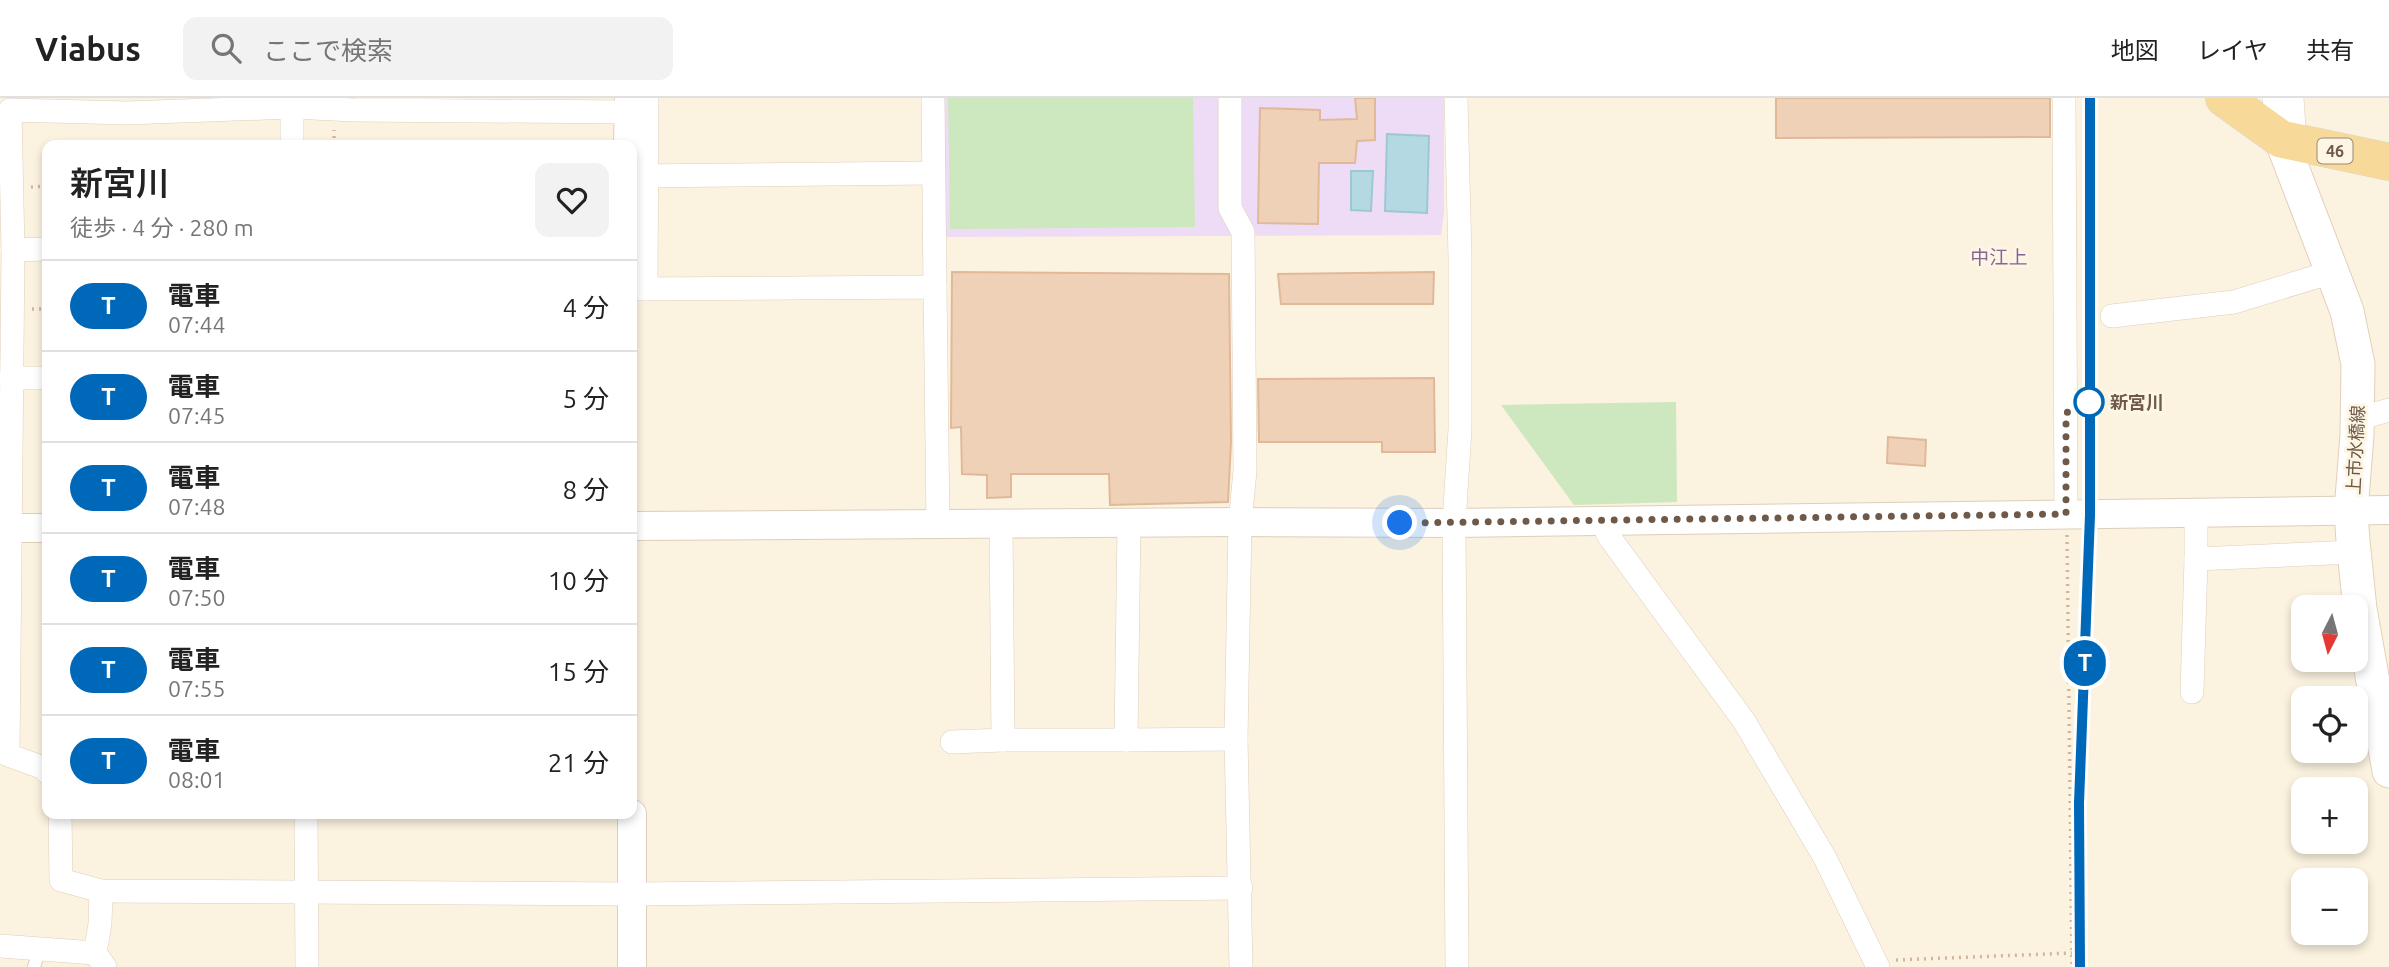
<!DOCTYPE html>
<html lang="ja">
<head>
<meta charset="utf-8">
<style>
  body { margin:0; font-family:Ubuntu,"Noto Sans JP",sans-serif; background:#f2f2f2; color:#222; height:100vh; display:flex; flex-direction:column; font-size:26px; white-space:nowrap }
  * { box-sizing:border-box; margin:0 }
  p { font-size:23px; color:#767676 }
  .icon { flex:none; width:38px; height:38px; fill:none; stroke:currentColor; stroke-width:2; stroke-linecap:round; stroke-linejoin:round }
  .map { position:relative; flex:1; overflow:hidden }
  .drawer { position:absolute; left:42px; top:42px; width:595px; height:679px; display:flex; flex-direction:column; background:#fff; border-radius:14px; box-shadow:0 4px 10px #0003 }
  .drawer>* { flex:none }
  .badge { padding:0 14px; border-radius:23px; font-size:24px; line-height:46px }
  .needle { width:46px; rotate:186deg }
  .buttons { position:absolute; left:2291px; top:497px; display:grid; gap:14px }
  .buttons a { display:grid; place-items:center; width:77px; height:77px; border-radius:14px; background:#fff; box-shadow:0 4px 10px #0003; font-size:35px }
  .you { position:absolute; width:35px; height:35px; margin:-18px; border:5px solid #fff; border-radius:50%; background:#1a73e8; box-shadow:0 0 0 10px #1a73e833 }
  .map>.badge { position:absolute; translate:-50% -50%; box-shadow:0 0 0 4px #fff }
  .round { display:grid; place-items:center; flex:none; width:74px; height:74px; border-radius:14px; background:#f2f2f2 }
  .head { display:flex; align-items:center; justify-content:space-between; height:119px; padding:0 28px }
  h1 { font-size:33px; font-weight:600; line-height:52px }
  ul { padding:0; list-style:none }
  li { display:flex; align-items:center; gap:21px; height:91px; padding:0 28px; border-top:2px solid #e0e0e0 }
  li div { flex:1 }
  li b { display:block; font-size:26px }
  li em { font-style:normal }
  li .badge { min-width:77px; font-weight:700; text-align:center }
  header { display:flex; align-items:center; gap:42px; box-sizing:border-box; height:98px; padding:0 35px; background:#fff; border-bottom:2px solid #e0e0e0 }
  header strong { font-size:33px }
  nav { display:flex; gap:38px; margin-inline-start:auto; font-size:24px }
  .search { width:490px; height:63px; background:#f2f2f2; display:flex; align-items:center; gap:18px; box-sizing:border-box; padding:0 24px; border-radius:14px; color:#767676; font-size:26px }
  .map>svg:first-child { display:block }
  .education { fill:#eedcf6 }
  .green { fill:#cde7bf }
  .water { fill:#b5d9e3; stroke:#9cc8d4; stroke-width:2 }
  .building { fill:#efd1b8; stroke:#e0b999; stroke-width:2 }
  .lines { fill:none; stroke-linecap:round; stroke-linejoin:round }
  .service-casing { stroke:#decebc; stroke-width:14 }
  .minor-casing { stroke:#decebc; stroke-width:24 }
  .tertiary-casing { stroke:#decebc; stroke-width:30 }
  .secondary-casing { stroke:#e3d0ba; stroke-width:35 }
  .primary-casing { stroke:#dcd7d3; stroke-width:38 }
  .path { stroke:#d3b59c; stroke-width:3.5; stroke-dasharray:2 5; stroke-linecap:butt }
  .service { stroke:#fff; stroke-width:12 }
  .minor { stroke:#fff; stroke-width:23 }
  .tertiary { stroke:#fff; stroke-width:28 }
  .secondary { stroke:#fff; stroke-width:33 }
  .primary { stroke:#f7da99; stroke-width:37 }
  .rail { stroke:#b4a0c2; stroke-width:5; stroke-dasharray:10 7; stroke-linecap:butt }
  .line-casing { stroke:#fff; stroke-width:16 }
  .line { stroke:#0068b9; stroke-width:10 }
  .walk { stroke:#6f5948; stroke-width:7; stroke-dasharray:0 12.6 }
  .stop-dot { fill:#fff; stroke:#0068b9; stroke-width:3.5 }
  .labels { text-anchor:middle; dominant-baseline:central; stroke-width:6; stroke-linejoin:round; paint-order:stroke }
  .shield { fill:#fef6e5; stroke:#9a8877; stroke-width:2 }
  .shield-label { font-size:16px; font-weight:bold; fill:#6f5948 }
  .stop-label { font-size:18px; font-weight:bold; fill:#6f5948; stroke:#fef6e5; text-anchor:start }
  .street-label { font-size:18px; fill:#6f5948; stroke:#fef6e5 }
  .neighbourhood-label { font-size:19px; fill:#866493; stroke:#fef6e5 }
</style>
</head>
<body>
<header>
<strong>Viabus</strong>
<div class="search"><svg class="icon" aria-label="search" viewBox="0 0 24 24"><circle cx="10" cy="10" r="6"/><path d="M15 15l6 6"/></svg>ここで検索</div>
<nav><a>地図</a><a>レイヤ</a><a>共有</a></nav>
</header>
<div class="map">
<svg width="2389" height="869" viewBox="0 0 2389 869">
  <rect width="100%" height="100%" fill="#fbf2df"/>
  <path class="education" d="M941,0H1444V115L1441,137L942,139Z"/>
  <g class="green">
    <path d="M948,0H1193L1195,129L950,131Z"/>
    <path d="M1676,304L1677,404L1574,407L1501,307Z"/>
  </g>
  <g class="water">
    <path d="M1387,36L1429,38L1427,115L1385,113Z"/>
    <path d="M1351,73H1373L1371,113L1351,112Z"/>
  </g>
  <g class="building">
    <path d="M1355,0H1375V42L1357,43L1355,65H1319L1318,126L1258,125L1260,10L1320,12V22L1357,21Z"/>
    <path d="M1776,0H2050V39L1776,40Z"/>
    <path d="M952,174L1229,176L1231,344L1228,404L1110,407L1109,376H1011V399L987,400V377L962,376L961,329L951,330Z"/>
    <path d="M1434,174L1433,206H1281L1278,176Z"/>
    <path d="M1434,280L1435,354H1382V344H1259L1258,281Z"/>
    <path d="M1888,339L1926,342L1925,368L1887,365Z"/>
  </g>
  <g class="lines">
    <g class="service-casing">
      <path id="service" d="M34,869L40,851"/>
    </g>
    <g class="minor-casing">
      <g id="minor">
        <path d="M933,0L935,189"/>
        <path d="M1230,0V110L1243,134L1245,373L1240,424L1236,641L1241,869"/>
        <path d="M1456,0L1460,159V331L1454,425L1457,869"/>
        <path d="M2064,0L2066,417"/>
        <path d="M2274,0L2281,41"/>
        <path d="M2281,41L2294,29L2292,0"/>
        <path d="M292,47V0"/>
        <path d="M632,78L932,75"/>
        <path d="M13,152L47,151"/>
        <path d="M632,191L935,189L938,427"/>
        <path d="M646,191L647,0"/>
        <path d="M2112,218L2234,204L2332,174"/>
        <path d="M10,280H47"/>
        <path d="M2357,321L2389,312"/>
        <path d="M2196,415V461L2354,454"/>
        <path d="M1601,422L1610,440L1744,623L1825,760L1878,869"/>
        <path d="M1001,426L1003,642H1126"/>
        <path d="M1129,426L1126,642L1236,641"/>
        <path d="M2192,594L2196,461"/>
        <path d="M952,644L1003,642"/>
        <path d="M47,674L44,670L8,657L13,152L10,12L127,15L292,9L354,12L629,14"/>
        <path d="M60,716L61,782L101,793L633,796L1241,790"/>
        <path d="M306,716L307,869"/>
        <path d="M101,793L100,826L95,855L105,869"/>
        <path d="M0,848L95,855"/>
      </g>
    </g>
    <g class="tertiary-casing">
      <g id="tertiary">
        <path d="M628,47L629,0"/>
        <path d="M632,428L1240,424L1454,425L2389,412"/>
        <path d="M0,430H47"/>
        <path d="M632,716V869"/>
      </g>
    </g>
    <g class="secondary-casing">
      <path id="secondary" d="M2281,41L2347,213L2358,266L2357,337L2351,413L2353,443L2360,511L2389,673"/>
    </g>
    <g class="primary-casing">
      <path id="primary" d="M2224,0L2281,41L2389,64"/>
    </g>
    <g class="path">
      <path d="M334,47V32"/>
      <path d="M31,89L47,88"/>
      <path d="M32,211H47"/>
      <path d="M2067,437L2072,869"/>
      <path d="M1896,862L2072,855"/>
    </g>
    <use href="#service" class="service"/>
    <use href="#minor" class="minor"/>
    <use href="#tertiary" class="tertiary"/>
    <use href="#secondary" class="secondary"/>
    <use href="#primary" class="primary"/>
    <path class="rail" d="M2080,869L2079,705L2090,417L2089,304L2090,0"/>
  </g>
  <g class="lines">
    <g class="line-casing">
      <path id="line" d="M2080,869L2079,705L2090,417V0"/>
    </g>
    <use href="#line" class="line"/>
    <path class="walk" d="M1400,425L2066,416V315L2089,304"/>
  </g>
  <circle class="stop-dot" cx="2089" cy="304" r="14"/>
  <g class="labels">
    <rect class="shield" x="2317.5" y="40.5" width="35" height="25" rx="5"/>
    <g class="shield-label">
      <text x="2335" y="53">46</text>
    </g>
    <g class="stop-label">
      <text x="2110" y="304">新宮川</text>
    </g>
    <g class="street-label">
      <text transform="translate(2355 352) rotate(-87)">上市水橋線</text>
    </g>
    <g class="neighbourhood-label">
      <text x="1999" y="159">中江上</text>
    </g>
  </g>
</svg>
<div class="buttons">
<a><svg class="needle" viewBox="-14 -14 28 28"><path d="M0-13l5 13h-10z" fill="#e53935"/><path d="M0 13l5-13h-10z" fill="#767676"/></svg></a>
<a><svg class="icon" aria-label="locate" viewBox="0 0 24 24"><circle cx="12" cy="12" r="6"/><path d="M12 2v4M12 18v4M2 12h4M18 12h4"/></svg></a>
<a>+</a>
<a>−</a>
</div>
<div class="you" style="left:1400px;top:425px"></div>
<b class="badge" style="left:2085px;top:565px;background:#0068b9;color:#fff">T</b>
<section class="drawer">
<div class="head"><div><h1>新宮川</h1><p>徒歩 · 4 分 · 280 m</p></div><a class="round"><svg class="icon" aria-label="heart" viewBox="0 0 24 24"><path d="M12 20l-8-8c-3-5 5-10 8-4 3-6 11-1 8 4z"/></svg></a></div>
<ul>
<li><span class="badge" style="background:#0068b9;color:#fff">T</span><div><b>電車</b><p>07:44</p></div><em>4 分</em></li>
<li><span class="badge" style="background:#0068b9;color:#fff">T</span><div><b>電車</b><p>07:45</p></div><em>5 分</em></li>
<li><span class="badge" style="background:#0068b9;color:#fff">T</span><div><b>電車</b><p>07:48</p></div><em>8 分</em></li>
<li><span class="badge" style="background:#0068b9;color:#fff">T</span><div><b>電車</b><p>07:50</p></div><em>10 分</em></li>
<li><span class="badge" style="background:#0068b9;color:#fff">T</span><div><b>電車</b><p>07:55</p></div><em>15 分</em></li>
<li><span class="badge" style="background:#0068b9;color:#fff">T</span><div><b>電車</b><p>08:01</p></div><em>21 分</em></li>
</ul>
</section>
</div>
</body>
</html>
